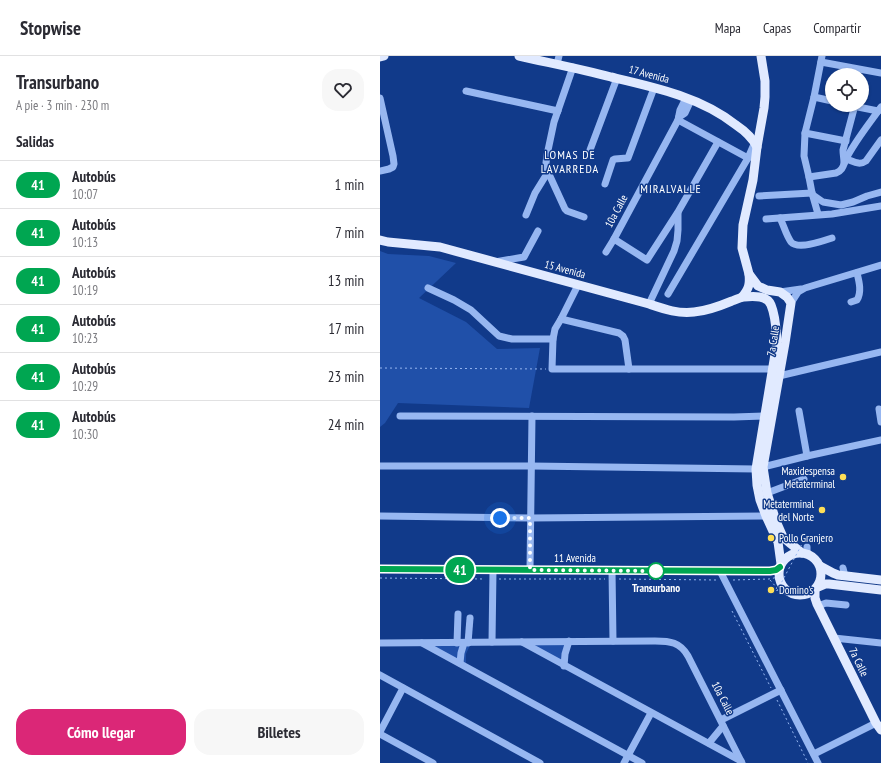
<!DOCTYPE html>
<html lang="es">
<head>
<meta charset="utf-8">
<style>
  body { margin:0; font-family:"PT Sans Narrow",sans-serif; background:#f7f7f7; color:#2b2b33; height:100vh; display:flex; flex-direction:column; font-size:15px; white-space:nowrap }
  * { box-sizing:border-box; margin:0 }
  p { font-size:13px; color:#7c7c81 }
  .icon { flex:none; width:22px; height:22px; fill:none; stroke:currentColor; stroke-width:2; stroke-linecap:round; stroke-linejoin:round }
  .map { position:relative; flex:1; overflow:hidden }
  .drawer { display:flex; flex-direction:column; background:#fff; width:380px }
  .drawer>* { flex:none }
  .badge { padding:0 8px; border-radius:13px; font-size:14px; line-height:26px }
  .controls { position:absolute; left:445px; top:12px; display:grid; gap:8px }
  .controls a { display:grid; place-items:center; width:44px; height:44px; border-radius:50%; background:#fff; box-shadow:0 1px 3px #0004; font-size:20px }
  .you { position:absolute; width:20px; height:20px; margin:-10px; border:3px solid #fff; border-radius:50%; background:#1a73e8; box-shadow:0 0 0 6px #1a73e833 }
  .map>.badge { position:absolute; translate:-50% -50%; box-shadow:0 0 0 2px #fff }
  h2 { padding:0 16px; font-size:15px; line-height:36px }
  .round { display:grid; place-items:center; flex:none; width:42px; height:42px; border-radius:16px; background:#f7f7f7 }
  .head { display:flex; align-items:center; justify-content:space-between; height:68px; padding:0 16px }
  h1 { font-size:19px; font-weight:800; line-height:30px }
  .cta { display:flex; gap:8px; margin-top:auto; padding:8px 16px }
  .cta a { flex:1; height:46px; border-radius:16px; background:#db2777; color:#fff; font-size:16px; font-weight:800; line-height:46px; text-align:center }
  .cta a+a { background:#f7f7f7; color:#2b2b33 }
  ul { padding:0; list-style:none }
  li { display:flex; align-items:center; gap:12px; height:48px; padding:0 16px; border-top:1px solid #e1e1e2 }
  li div { flex:1 }
  li b { display:block; font-size:15px }
  li em { font-style:normal }
  li .badge { min-width:44px; font-weight:700; text-align:center }
  header { display:flex; align-items:center; gap:24px; box-sizing:border-box; height:56px; padding:0 20px; background:#fff; border-bottom:1px solid #e1e1e2 }
  header strong { font-size:19px }
  nav { display:flex; gap:22px; margin-inline-start:auto; font-size:14px }
  main { display:flex; flex:1; min-height:0 }
  .map>svg:first-child { display:block }
  .green { fill:#2050a9 }
  .lines { fill:none; stroke-linecap:round; stroke-linejoin:round }
  .path { stroke:#97b7f1; stroke-width:1; stroke-dasharray:2 3; stroke-linecap:butt }
  .minor { stroke:#97b7f1; stroke-width:7 }
  .major { stroke:#e1eaff; stroke-width:9 }
  .path-bridge { stroke:#97b7f1; stroke-width:1; stroke-dasharray:2 3; stroke-linecap:butt }
  .line-casing { stroke:#fff; stroke-width:9 }
  .line { stroke:#00a651; stroke-width:6 }
  .walk { stroke:#fff; stroke-width:4; stroke-dasharray:0 7.2 }
  .poi-dot { fill:#ffdf57; stroke:#113a8a; stroke-width:1.5 }
  .stop-dot { fill:#fff; stroke:#00a651; stroke-width:2 }
  .labels { text-anchor:middle; dominant-baseline:central; stroke-width:3; stroke-linejoin:round; paint-order:stroke }
  .street-label { font-size:11px; fill:#fff; stroke:#113a8a }
  .poi-label { font-size:11px; fill:#fff; stroke:#113a8a; text-anchor:end }
  .stop-label { font-size:11px; font-weight:bold; fill:#fff; stroke:#113a8a }
  .neighbourhood-label { font-size:12px; letter-spacing:1px; fill:#fff; stroke:#113a8a }
</style>
</head>
<body>
<header>
<strong>Stopwise</strong>
<nav><a>Mapa</a><a>Capas</a><a>Compartir</a></nav>
</header>
<main>
<section class="drawer">
<div class="head"><div><h1>Transurbano</h1><p>A pie · 3 min · 230 m</p></div><a class="round"><svg class="icon" aria-label="heart" viewBox="0 0 24 24"><path d="M12 20l-8-8c-3-5 5-10 8-4 3-6 11-1 8 4z"/></svg></a></div>
<h2>Salidas</h2>
<ul>
<li><span class="badge" style="background:#00a651;color:#fff">41</span><div><b>Autobús</b><p>10:07</p></div><em>1 min</em></li>
<li><span class="badge" style="background:#00a651;color:#fff">41</span><div><b>Autobús</b><p>10:13</p></div><em>7 min</em></li>
<li><span class="badge" style="background:#00a651;color:#fff">41</span><div><b>Autobús</b><p>10:19</p></div><em>13 min</em></li>
<li><span class="badge" style="background:#00a651;color:#fff">41</span><div><b>Autobús</b><p>10:23</p></div><em>17 min</em></li>
<li><span class="badge" style="background:#00a651;color:#fff">41</span><div><b>Autobús</b><p>10:29</p></div><em>23 min</em></li>
<li><span class="badge" style="background:#00a651;color:#fff">41</span><div><b>Autobús</b><p>10:30</p></div><em>24 min</em></li>
</ul>
<div class="cta"><a>Cómo llegar</a><a>Billetes</a></div>
</section>
<div class="map">
<svg width="501" height="707" viewBox="0 0 501 707">
  <rect width="100%" height="100%" fill="#113a8a"/>
  <g class="green">
    <path d="M0,195L8,198L49,200L76,207L39,242L86,266L117,293L160,292L149,352L18,347L5,367L0,371Z"/>
    <path d="M41,587H91L86,598V611Z"/>
    <path d="M153,589H185L182,597L181,605Z"/>
  </g>
  <g class="lines">
    <g class="path">
      <path d="M0,312L166,313"/>
      <path d="M0,522L105,523"/>
      <path d="M119,523H225"/>
      <path d="M239,523L337,524"/>
      <path d="M353,524L389,523L399,521"/>
      <path d="M390,524L397,532L395,533L397,535"/>
      <path d="M352,555L391,632"/>
      <path d="M397,644L428,707"/>
    </g>
    <g class="minor">
      <path d="M441,6L501,17"/>
      <path d="M177,8L179,0"/>
      <path d="M193,11L174,66L167,99L166,107L168,116L185,153L187,155L204,161"/>
      <path d="M86,35L178,55"/>
      <path d="M434,41L452,45"/>
      <path d="M0,42L13,100L14,108L13,111L9,113L0,115"/>
      <path d="M468,49L498,55"/>
      <path d="M299,61L305,57L311,44"/>
      <path d="M298,64L368,102"/>
      <path d="M425,77L466,85"/>
      <path d="M210,94L237,22"/>
      <path d="M466,103C473,105 479,110 486,105L501,84"/>
      <path d="M464,107C464,102 463,98 463,94L475,49"/>
      <path d="M429,121L456,117C463,114 463,110 466,103C475,85 489,68 501,51"/>
      <path d="M225,128L233,104L235,103L247,102H248L274,32"/>
      <path d="M433,139L443,146L461,149L473,146L487,140L501,136"/>
      <path d="M379,140L432,137"/>
      <path d="M438,158L432,137L429,121L424,100L425,77L434,41L442,0"/>
      <path d="M146,159L155,137L168,116"/>
      <path d="M400,162C404,170 406,179 411,186C418,194 443,185 452,182"/>
      <path d="M386,163L452,158L501,150"/>
      <path d="M234,183L267,204L298,156L338,86"/>
      <path d="M226,196L234,183L298,64L300,54L306,42"/>
      <path d="M115,206L144,201L158,175"/>
      <path d="M198,229L181,263L175,273L173,283L172,313H393"/>
      <path d="M48,232L74,244L91,254L119,280L132,283H173"/>
      <path d="M400,236L421,233"/>
      <path d="M288,238L368,102L375,86"/>
      <path d="M471,246L477,244C482,236 479,225 477,217"/>
      <path d="M411,247L418,236L425,232L501,209"/>
      <path d="M269,248L294,195L297,185L298,174V157"/>
      <path d="M181,263L239,277L243,280L245,284L249,313"/>
      <path d="M399,320L501,296"/>
      <path d="M499,353L501,366"/>
      <path d="M419,355L427,400"/>
      <path d="M20,360L354,361L384,360"/>
      <path d="M0,410H151L376,413"/>
      <path d="M383,411L427,400L501,384"/>
      <path d="M387,437L424,423"/>
      <path d="M0,460L150,462L386,460"/>
      <path d="M427,491V498"/>
      <path d="M463,512L465,520"/>
      <path d="M0,513L390,515L396,514L400,511"/>
      <path d="M150,514L152,360"/>
      <path d="M232,514L233,585"/>
      <path d="M340,515L438,707"/>
      <path d="M438,550L446,547L466,549"/>
      <path d="M454,582L501,587"/>
      <path d="M112,586L113,514"/>
      <path d="M142,586L361,705"/>
      <path d="M0,587L275,585C290,585 300,586 308,600L362,707"/>
      <path d="M42,587L262,707"/>
      <path d="M77,587L78,558"/>
      <path d="M88,587L90,562"/>
      <path d="M80,607L81,597L84,587"/>
      <path d="M184,610L185,598L189,585"/>
      <path d="M0,619L160,707"/>
      <path d="M341,664L401,634"/>
      <path d="M0,676L23,632"/>
      <path d="M0,678L53,707"/>
      <path d="M329,687L343,670"/>
      <path d="M434,698L496,667"/>
      <path d="M244,707L271,657"/>
    </g>
    <g class="major">
      <path d="M139,0C170,7 201,13 231,21C274,31 321,41 356,69C365,75 372,81 377,91"/>
      <path d="M381,0L385,25V41L384,52L377,91L373,124L363,169L362,192L369,218L378,230L387,234L400,236L407,241L411,247L405,287L383,411L387,437L396,465L403,481L411,488L422,497"/>
      <path d="M0,1L4,0"/>
      <path d="M0,184L8,186L60,191L269,248C284,253 298,258 314,256C327,255 340,250 352,245C356,244 360,241 364,241C373,240 387,239 391,249C396,261 396,274 397,286L376,413L377,429L380,444L386,460L398,486L401,508"/>
      <path d="M362,241C369,233 370,228 369,218"/>
      <circle cx="420" cy="518" r="21"/>
      <path d="M440,510L453,517L458,519L501,524"/>
      <path d="M438,531L445,528H449L501,534"/>
      <path d="M435,533V542L437,548L496,667L501,674"/>
    </g>
    <path class="path-bridge" d="M397,535L423,486"/>
  </g>
  <g class="lines">
    <g class="line-casing">
      <path id="line" d="M0,513L390,515L396,514L400,511"/>
    </g>
    <use href="#line" class="line"/>
    <path class="walk" d="M120,462H150V514L276,515"/>
  </g>
  <g class="poi-dot">
    <circle cx="463" cy="421" r="4"/>
    <circle cx="442" cy="454" r="4"/>
    <circle cx="391" cy="482" r="4"/>
    <circle cx="391" cy="534" r="4"/>
  </g>
  <circle class="stop-dot" cx="276" cy="515" r="8"/>
  <g class="labels">
    <g class="street-label">
      <text transform="translate(269 18) rotate(15)">17 Avenida</text>
      <text transform="translate(236 155) rotate(-62)">10a Calle</text>
      <text transform="translate(185 213) rotate(15)">15 Avenida</text>
      <text transform="translate(393 285) rotate(-81)">7a Calle</text>
      <text x="195" y="502">11 Avenida</text>
      <text transform="translate(479 606) rotate(64)">7a Calle</text>
      <text transform="translate(343 642) rotate(63)">10a Calle</text>
    </g>
    <g class="poi-label">
      <text x="455" y="415">Maxidespensa<tspan x="455" dy="13">Metaterminal</tspan></text>
      <text x="434" y="448">Metaterminal<tspan x="434" dy="13">del Norte</tspan></text>
      <text x="399" y="482" text-anchor="start">Pollo Granjero</text>
      <text x="399" y="534" text-anchor="start">Domino's</text>
    </g>
    <g class="stop-label">
      <text x="276" y="532">Transurbano</text>
    </g>
    <g class="neighbourhood-label">
      <text x="190" y="98">LOMAS DE<tspan x="190" dy="14">LAVARREDA</tspan></text>
      <text x="291" y="132">MIRALVALLE</text>
    </g>
  </g>
</svg>
<div class="controls">
<a><svg class="icon" aria-label="locate" viewBox="0 0 24 24"><circle cx="12" cy="12" r="6"/><path d="M12 2v4M12 18v4M2 12h4M18 12h4"/></svg></a>
</div>
<div class="you" style="left:120px;top:462px"></div>
<b class="badge" style="left:80px;top:514px;background:#00a651;color:#fff">41</b>
</div>
</main>
</body>
</html>
